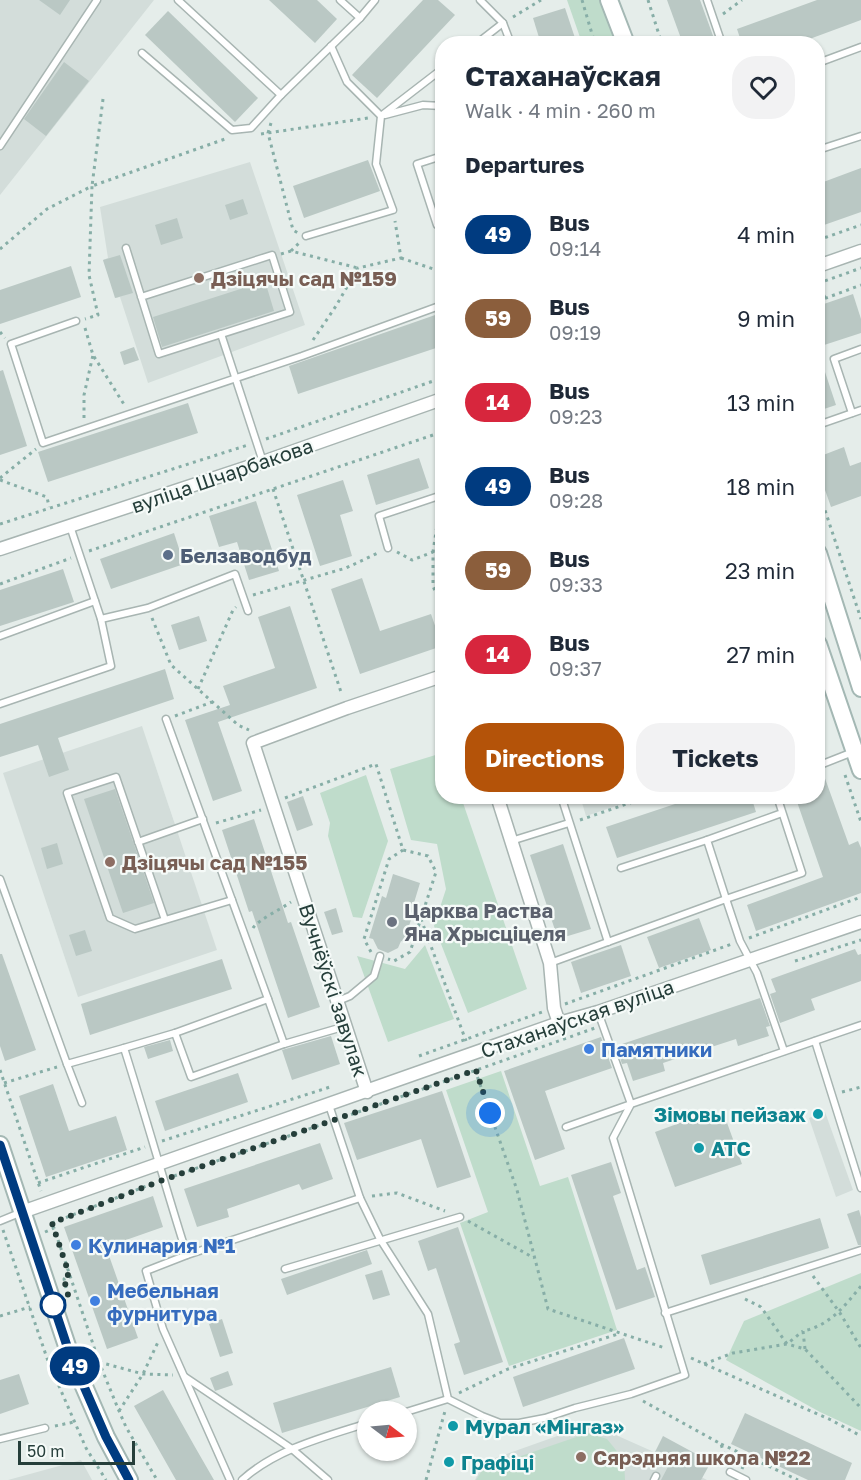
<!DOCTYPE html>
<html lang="en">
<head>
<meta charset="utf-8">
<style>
  body { margin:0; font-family:"Golos Text",sans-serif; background:#f2f2f3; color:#1f2937; height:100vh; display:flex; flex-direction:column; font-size:22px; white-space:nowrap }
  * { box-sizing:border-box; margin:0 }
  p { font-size:20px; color:#747a83 }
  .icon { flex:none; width:33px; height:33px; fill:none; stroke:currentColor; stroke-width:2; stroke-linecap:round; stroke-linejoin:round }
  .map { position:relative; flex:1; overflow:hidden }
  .details { position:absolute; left:435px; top:36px; width:390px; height:768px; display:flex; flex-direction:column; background:#fff; border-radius:24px; box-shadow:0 2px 4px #0004 }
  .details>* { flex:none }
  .badge { padding:0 12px; border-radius:20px; font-size:21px; line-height:39px }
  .needle { width:39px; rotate:106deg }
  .buttons { position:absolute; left:357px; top:1401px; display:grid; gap:12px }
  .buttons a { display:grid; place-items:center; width:60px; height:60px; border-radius:50%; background:#fff; box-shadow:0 2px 4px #0004; font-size:30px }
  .scale { position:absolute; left:18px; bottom:15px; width:117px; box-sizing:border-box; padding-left:6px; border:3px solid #253e3a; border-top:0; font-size:16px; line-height:21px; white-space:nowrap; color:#253e3a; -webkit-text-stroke:4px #f5faf8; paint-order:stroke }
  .you { position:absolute; width:30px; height:30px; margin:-15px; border:4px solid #fff; border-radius:50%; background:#1a73e8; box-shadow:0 0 0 9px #1a73e833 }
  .map>.badge { position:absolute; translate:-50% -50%; box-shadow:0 0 0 3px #fff }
  h2 { padding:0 30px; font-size:22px; line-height:54px }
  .round { display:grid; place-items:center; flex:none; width:63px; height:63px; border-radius:24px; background:#f2f2f3 }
  .headline { display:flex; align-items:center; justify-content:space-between; height:102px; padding:0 30px }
  h1 { font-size:28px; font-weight:700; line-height:45px }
  .action { display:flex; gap:12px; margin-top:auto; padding:12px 30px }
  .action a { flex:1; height:69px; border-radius:24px; background:#b45309; color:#fff; font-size:24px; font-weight:700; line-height:69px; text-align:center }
  .action a+a { background:#f2f2f3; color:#1f2937 }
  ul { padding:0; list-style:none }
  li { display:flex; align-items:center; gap:18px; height:84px; padding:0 30px }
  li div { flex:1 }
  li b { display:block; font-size:22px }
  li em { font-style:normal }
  li .badge { min-width:66px; font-weight:700; text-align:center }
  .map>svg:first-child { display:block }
  .built { fill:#d3ddda }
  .green { fill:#bfdccb }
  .building { fill:#bac8c4 }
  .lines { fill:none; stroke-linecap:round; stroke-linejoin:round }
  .lane-casing { stroke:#a8b5b2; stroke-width:9 }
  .street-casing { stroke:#a8b5b2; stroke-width:15 }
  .secondary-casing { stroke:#a4b8b4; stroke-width:20 }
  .path { stroke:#87aea7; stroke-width:3; stroke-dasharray:3 4.5; stroke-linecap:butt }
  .lane { stroke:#fff; stroke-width:6 }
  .street { stroke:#fff; stroke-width:12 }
  .secondary { stroke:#fff; stroke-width:16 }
  .line-casing { stroke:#fff; stroke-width:14 }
  .line { stroke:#003b80; stroke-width:9 }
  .walk { stroke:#253e3a; stroke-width:6; stroke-dasharray:0 10.8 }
  .education-dot { fill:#8d6e63; stroke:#f5faf8; stroke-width:2 }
  .service-dot { fill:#5c6f8a; stroke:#f5faf8; stroke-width:2 }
  .worship-dot { fill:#6b7280; stroke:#f5faf8; stroke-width:2 }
  .shop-dot { fill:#3f7fe0; stroke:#f5faf8; stroke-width:2 }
  .culture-dot { fill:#0f9aa8; stroke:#f5faf8; stroke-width:2 }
  .stop-dot { fill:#fff; stroke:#003b80; stroke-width:3 }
  .labels { text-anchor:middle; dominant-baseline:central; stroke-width:4.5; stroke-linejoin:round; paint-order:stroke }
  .education-label { font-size:20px; font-weight:bold; fill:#785e54; stroke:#f5faf8; text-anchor:start }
  .street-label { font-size:20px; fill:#253e3a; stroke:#f5faf8 }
  .service-label { font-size:20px; font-weight:bold; fill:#4e5e75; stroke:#f5faf8; text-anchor:start }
  .worship-label { font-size:20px; font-weight:bold; fill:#5b616d; stroke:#f5faf8; text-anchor:start }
  .shop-label { font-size:20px; font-weight:bold; fill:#366cbe; stroke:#f5faf8; text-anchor:start }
  .culture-label { font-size:20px; font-weight:bold; fill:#0d838f; stroke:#f5faf8; text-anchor:start }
</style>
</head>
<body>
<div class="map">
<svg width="861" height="1480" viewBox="0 0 861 1480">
  <rect width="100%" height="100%" fill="#e5edea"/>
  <g class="built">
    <path d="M0,0H154L0,195Z"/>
    <path d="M250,162L305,325L148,383L120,297L116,298L103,260L108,258L100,207Z"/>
    <path d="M142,726L217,950L78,997L3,773Z"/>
    <path d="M580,796H643V797L586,816Z"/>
    <path d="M825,1112L853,1190L836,1197L809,1118Z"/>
    <path d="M591,1424L654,1452L707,1480H475L484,1462Z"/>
    <path d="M81,1460L92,1480H8Z"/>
  </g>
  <g class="green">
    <path d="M567,0H602L617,43H582Z"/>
    <path d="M442,753V796L461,797L527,989L468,1013L434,926L446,889L437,844L411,840L390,769Z"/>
    <path d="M366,775L388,841L362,918L353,917L328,836L330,823L320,793Z"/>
    <path d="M425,945L454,1019L388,1042L357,956L405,969Z"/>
    <path d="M501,1071L540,1186L568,1177L617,1330L509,1366L460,1223L488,1212L446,1090Z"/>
    <path d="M861,1273V1431L820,1412L726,1360L744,1321Z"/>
    <path d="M588,1433L607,1439L624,1460L625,1480H476L483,1469Z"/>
  </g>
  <g class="building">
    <path d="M39,0H70L60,15Z"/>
    <path d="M269,0H317L337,19L315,43Z"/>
    <path d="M423,0H438L455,15L377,98L352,75Z"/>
    <path d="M667,0H700L716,44H683Z"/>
    <path d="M817,0H861V20L796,44H742L737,29Z"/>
    <path d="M565,8L577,44H541L533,18Z"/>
    <path d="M168,11L258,98L235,122L145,35Z"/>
    <path d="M64,62L89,81L46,136L24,119Z"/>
    <path d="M368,160L380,191L304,218L293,186Z"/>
    <path d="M861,168V212L824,225V223L818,226V184Z"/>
    <path d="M243,199L248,214L230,220L225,205Z"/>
    <path d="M177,218L183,238L161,245L155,225Z"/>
    <path d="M120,255L133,293L115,298L103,260Z"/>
    <path d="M71,266L81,297L0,324V290Z"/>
    <path d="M265,281L274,311L162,347L153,317Z"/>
    <path d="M853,294L861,319V333L818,347V306Z"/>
    <path d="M438,314L442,328V346L298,394L289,366Z"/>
    <path d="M134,347L139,360L124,365L120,352Z"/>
    <path d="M818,357H820L836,405L818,411Z"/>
    <path d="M3,370L27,446L0,455V371Z"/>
    <path d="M188,403L198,433L48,482L38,452Z"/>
    <path d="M844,447L850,466L861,462V496L831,507L818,470V457Z"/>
    <path d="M419,458L429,488L376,505L367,475Z"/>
    <path d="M343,480L353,511L340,515L352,556L320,566L297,495Z"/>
    <path d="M256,501L279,571L249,580L237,542L219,547L209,516Z"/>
    <path d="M174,533L184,564L111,589L100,559Z"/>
    <path d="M63,569L74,602L0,626V590Z"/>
    <path d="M362,578L380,631L431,614L442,646L360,674L331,589Z"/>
    <path d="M290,606L317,688L218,722L242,791L213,801L185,720L230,705L223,686L275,668L258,617Z"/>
    <path d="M199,616L207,641L179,650L171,625Z"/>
    <path d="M165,669L174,699L58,738L69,770L49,777L38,745L0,757V724Z"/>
    <path d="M819,770H822L849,845L858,841L861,848V893L756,931L747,905L823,877L795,796H818Z"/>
    <path d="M115,789L154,903L123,913L84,799Z"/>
    <path d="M303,796L313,825L297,831L287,802Z"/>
    <path d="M699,796H751L756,812L617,858L606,827Z"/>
    <path d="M254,819L288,923L291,922L320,1007L288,1018L252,911L249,912L222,830Z"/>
    <path d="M57,843L63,864L47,869L41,848Z"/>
    <path d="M563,844L591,929L558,939L530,855Z"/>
    <path d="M393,874L420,883L413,906L415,907L404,942L401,941L398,948L388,953L378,949L373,939L369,938L382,896L386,898Z"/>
    <path d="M336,908L343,932L332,935L324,912Z"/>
    <path d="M699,918L711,950L659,968L647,937Z"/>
    <path d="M85,930L92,951L76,956L69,935Z"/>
    <path d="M621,945L631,976L581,993L571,962Z"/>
    <path d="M855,949L858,955L861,954V981L811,999L815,1010L780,1023L770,994L776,992L771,979Z"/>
    <path d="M0,954H2L36,1050L5,1061L0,1046Z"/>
    <path d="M222,959L232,989L90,1035L81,1004Z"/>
    <path d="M760,998L770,1026L766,1027L769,1036L738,1046L736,1039L699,1051L663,1063L665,1071L633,1081L627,1063L622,1064L616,1046Z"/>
    <path d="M331,1036L340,1064L292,1080L282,1050Z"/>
    <path d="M601,1037L612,1068L545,1091L565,1149L535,1160L504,1071Z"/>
    <path d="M170,1040L173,1051L148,1059L144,1047Z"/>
    <path d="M238,1073L248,1102L165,1131L155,1101Z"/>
    <path d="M53,1084L69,1131L116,1116L127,1150L46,1177L19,1096Z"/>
    <path d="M442,1091L471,1177L437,1188L421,1139L357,1160L344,1123Z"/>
    <path d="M710,1112L715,1124L726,1120L742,1164L675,1187L655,1132Z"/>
    <path d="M320,1143L333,1179L302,1190L299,1184L227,1209L229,1217L197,1227L184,1189Z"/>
    <path d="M611,1162L621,1193L613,1196L637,1270L645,1267L655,1297L616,1310L571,1175Z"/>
    <path d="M153,1196L163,1227L106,1247L138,1338L107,1349L64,1227Z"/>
    <path d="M859,1210L861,1217V1245H858L847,1214Z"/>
    <path d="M820,1218L829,1248L710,1285L701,1255Z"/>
    <path d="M458,1227L503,1362L464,1375L454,1344L460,1342L436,1268L428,1271L418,1241Z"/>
    <path d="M367,1250L372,1264L287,1295L281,1279Z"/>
    <path d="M382,1270L390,1295L373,1300L365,1275Z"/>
    <path d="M222,1319L233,1353L220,1357L209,1324Z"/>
    <path d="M624,1338L635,1369L523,1407L513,1377Z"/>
    <path d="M391,1367L400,1397L282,1433L273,1403Z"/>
    <path d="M228,1371L233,1385L215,1391L210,1378Z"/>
    <path d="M19,1374L29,1404L0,1414V1380Z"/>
    <path d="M163,1390L195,1447L214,1480H176L134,1406Z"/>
    <path d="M745,1413L852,1463L845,1480H808L731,1444Z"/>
    <path d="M663,1436L711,1462L701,1480H661L671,1461L655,1452Z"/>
  </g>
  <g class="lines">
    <g class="lane-casing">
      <g id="lane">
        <path d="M178,0L281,95L360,18L340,0"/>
        <path d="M480,0L503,23L511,44"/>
        <path d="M707,0L722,44"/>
        <path d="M360,18L375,0"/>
        <path d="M476,44L503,23"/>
        <path d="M142,53L232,130L251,128L281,95"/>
        <path d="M818,63L861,47"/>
        <path d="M385,115L423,105L442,106"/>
        <path d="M381,116L442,69"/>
        <path d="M0,146L97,0"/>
        <path d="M818,150L861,136"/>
        <path d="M437,225L417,164L442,156"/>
        <path d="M306,236L393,210L376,164L381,116L347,82L331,46"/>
        <path d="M126,248L159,354L290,312L272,255L141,297"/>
        <path d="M76,321L11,344L43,443L302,356L442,305"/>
        <path d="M221,334L263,462"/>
        <path d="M852,413L834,359L861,349"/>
        <path d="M818,425L861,410"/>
        <path d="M388,548L379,516L442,495"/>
        <path d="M101,619L148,608L235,574L248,611"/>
        <path d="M0,636L95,601"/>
        <path d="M0,704L111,666L101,619L70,526"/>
        <path d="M166,719L268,999L175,1033L124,1048C146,1117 165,1186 187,1255"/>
        <path d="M820,765L853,752"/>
        <path d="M561,796L608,942"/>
        <path d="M777,796L802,873L726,899L707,840L782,813"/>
        <path d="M511,841L569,823"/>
        <path d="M138,842L203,819"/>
        <path d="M621,868L707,840"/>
        <path d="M0,879L67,1064L124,1048"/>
        <path d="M165,920L116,777L67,793L110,918L135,929L232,900"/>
        <path d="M550,963L726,899L740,941L757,973L784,1051"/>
        <path d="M338,1001L350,996L374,976L380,956"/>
        <path d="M175,1033L191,1077L284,1044L268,999"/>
        <path d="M815,1041L861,1188"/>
        <path d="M284,1044L346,1026"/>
        <path d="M67,1064L82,1103"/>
        <path d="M329,1105L360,1198L380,1239L428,1314L448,1399L482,1416L500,1423H519L545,1418L575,1408L631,1394L685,1375L613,1138L631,1104L861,1025"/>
        <path d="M566,1127L631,1104L598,1012"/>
        <path d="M0,1221L22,1212"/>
        <path d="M285,1269L460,1217"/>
        <path d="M665,1313L861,1250"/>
        <path d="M185,1377L292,1449L328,1480"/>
        <path d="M406,1412L448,1399"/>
        <path d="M0,1439L45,1428"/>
        <path d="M730,1472L746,1480"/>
        <path d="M230,1480L163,1329L146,1271L187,1255L360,1198"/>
        <path d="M242,1480C276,1449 324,1437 368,1423"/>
        <path d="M654,1480L656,1476"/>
      </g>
    </g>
    <g class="street-casing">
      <g id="street">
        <path d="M818,266L861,251"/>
        <path d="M0,549L263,462L442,399"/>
        <path d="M497,796L550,963L554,1008L559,1023"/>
        <path d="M367,1092L253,743L347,708L442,676"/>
        <path d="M22,1212L559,1023L598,1012L861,922"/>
      </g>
    </g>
    <g class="secondary-casing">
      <g id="secondary">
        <path d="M609,0L626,44"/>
        <path d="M818,553L861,688"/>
        <path d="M818,644L861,770"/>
        <path d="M0,1145L69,1352L106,1437L129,1480"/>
      </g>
    </g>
    <g class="path">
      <path d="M582,0L595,44"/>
      <path d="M648,0L662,44"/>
      <path d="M723,14L742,0"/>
      <path d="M513,17L541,0"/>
      <path d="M103,99L92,186L225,139"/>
      <path d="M271,123L268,133L293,230L298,233"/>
      <path d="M261,134L368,118"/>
      <path d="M818,240L861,225"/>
      <path d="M0,249L47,209L92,186L89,275L98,315L85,319"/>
      <path d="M291,251L300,242"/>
      <path d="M281,254L291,251L358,268"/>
      <path d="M401,258L442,272"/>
      <path d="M825,298L819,283L861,268"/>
      <path d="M818,301L861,285"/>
      <path d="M85,328L93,355L125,406"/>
      <path d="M0,332L5,338"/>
      <path d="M313,340L336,306L358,268L401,258L395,221"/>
      <path d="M84,418V395L93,355"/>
      <path d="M266,439L442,378"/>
      <path d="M0,478L36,449"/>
      <path d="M0,480L47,497L49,507"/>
      <path d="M273,489L342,695"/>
      <path d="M818,489L861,619"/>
      <path d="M440,505L433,552L442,557"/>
      <path d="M0,524L248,445"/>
      <path d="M89,551L442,432"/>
      <path d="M397,552L412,560L433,552V586L442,608"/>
      <path d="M0,584L71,558"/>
      <path d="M253,595L346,568L380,552"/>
      <path d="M152,618L171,665L238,725L249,730"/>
      <path d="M198,689L233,610L236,607"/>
      <path d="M818,697L823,713"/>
      <path d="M175,716L212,702"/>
      <path d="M845,775L861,822"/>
      <path d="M285,798L376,764L403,850L428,856L436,872L410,952L394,961L388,959"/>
      <path d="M580,820L650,796"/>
      <path d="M216,823L261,810"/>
      <path d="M421,919L466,1041"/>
      <path d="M253,928C258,920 281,909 291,902"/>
      <path d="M749,938L861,897"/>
      <path d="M371,952L364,939L389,859L403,850"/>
      <path d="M795,961L861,940"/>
      <path d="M565,1004L732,944"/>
      <path d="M419,1056L542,1012"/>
      <path d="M0,1070L41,1191"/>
      <path d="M475,1070L517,1190L548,1309L665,1348"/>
      <path d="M4,1083L57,1067"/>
      <path d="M842,1092L861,1087"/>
      <path d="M344,1117L595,1028"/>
      <path d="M162,1141L330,1087"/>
      <path d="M174,1176L326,1123"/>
      <path d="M38,1183L145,1147"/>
      <path d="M372,1196L397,1193L445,1211"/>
      <path d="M468,1221L534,1258"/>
      <path d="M52,1223L154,1183"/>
      <path d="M3,1230L48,1361L86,1448L106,1480"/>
      <path d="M45,1232L54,1228L99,1362L119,1411L126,1427L157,1480"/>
      <path d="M813,1276L840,1313L861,1348"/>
      <path d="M66,1288L64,1279L69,1274"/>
      <path d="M745,1299L761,1307L787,1344L805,1349L861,1408"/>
      <path d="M0,1316L30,1307"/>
      <path d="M805,1349L803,1331C829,1326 845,1306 861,1286"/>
      <path d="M691,1358L831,1420L861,1436"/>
      <path d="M99,1362L143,1374L173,1375"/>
      <path d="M704,1364L733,1353L787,1344L803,1331"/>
      <path d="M459,1393L508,1369L618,1334"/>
      <path d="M643,1401L721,1444L727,1464"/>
      <path d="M119,1411L143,1374L158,1342"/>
      <path d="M55,1426L74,1422"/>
      <path d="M721,1444L798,1480"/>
      <path d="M742,1469L747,1456"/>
      <path d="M426,1480L445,1411"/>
    </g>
    <use href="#lane" class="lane"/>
    <use href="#street" class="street"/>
    <use href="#secondary" class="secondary"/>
  </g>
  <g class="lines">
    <g class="line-casing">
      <path id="line" d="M0,1145L69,1352L106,1437L129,1480"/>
    </g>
    <use href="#line" class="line"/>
    <path class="walk" d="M53,1305L69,1299L64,1279L69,1274L52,1223L163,1180L476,1070L490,1113"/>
  </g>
  <g class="education-dot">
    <circle cx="199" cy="278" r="6"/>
    <circle cx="110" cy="862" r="6"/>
    <circle cx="581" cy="1457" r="6"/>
  </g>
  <circle class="service-dot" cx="168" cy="555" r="6"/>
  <circle class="worship-dot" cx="392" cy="922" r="6"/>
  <g class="shop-dot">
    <circle cx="589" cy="1049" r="6"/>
    <circle cx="76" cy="1245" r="6"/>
    <circle cx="95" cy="1301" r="6"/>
  </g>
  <g class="culture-dot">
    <circle cx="818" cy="1114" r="6"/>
    <circle cx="699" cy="1148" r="6"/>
    <circle cx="453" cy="1426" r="6"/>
    <circle cx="449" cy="1462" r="6"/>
  </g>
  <circle class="stop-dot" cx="53" cy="1305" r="12"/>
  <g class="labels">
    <g class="education-label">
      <text x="211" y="278">Дзіцячы сад №159</text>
      <text x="122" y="862">Дзіцячы сад №155</text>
      <text x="593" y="1457">Сярэдняя школа №22</text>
    </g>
    <g class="street-label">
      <text transform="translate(222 475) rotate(-19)">вуліца Шчарбакова</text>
      <text transform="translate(334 990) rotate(72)">Вучнёўскі завулак</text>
      <text transform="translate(577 1018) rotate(-19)">Стаханаўская вуліца</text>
    </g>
    <g class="service-label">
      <text x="180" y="555">Белзаводбуд</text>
    </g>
    <g class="worship-label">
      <text x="404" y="910">Царква Раства<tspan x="404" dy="23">Яна Хрысціцеля</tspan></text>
    </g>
    <g class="shop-label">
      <text x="601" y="1049">Памятники</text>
      <text x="88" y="1245">Кулинария №1</text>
      <text x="107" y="1290">Мебельная<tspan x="107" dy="23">фурнитура</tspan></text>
    </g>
    <g class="culture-label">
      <text x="806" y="1114" text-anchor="end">Зімовы пейзаж</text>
      <text x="711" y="1148">АТС</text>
      <text x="465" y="1426">Мурал «Мінгаз»</text>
      <text x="461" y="1462">Графіці</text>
    </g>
  </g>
</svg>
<div class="buttons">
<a><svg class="needle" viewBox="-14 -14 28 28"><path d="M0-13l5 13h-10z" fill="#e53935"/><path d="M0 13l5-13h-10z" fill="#747a83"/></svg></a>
</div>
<div class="scale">50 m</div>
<div class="you" style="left:490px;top:1113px"></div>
<b class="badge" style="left:75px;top:1366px;background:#003b80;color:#fff">49</b>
<section class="details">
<div class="headline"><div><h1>Стаханаўская</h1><p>Walk · 4 min · 260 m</p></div><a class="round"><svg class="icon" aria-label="heart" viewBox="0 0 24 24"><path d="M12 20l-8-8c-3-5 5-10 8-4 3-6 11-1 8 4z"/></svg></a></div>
<h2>Departures</h2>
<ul>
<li><span class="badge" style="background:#003b80;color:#fff">49</span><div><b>Bus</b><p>09:14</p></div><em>4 min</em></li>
<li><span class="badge" style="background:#8b5e3c;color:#fff">59</span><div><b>Bus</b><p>09:19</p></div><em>9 min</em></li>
<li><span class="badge" style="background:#d7263d;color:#fff">14</span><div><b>Bus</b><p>09:23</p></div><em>13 min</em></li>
<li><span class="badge" style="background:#003b80;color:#fff">49</span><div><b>Bus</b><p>09:28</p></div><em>18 min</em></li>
<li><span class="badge" style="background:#8b5e3c;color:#fff">59</span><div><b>Bus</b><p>09:33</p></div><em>23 min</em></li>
<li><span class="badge" style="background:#d7263d;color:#fff">14</span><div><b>Bus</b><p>09:37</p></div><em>27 min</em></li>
</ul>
<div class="action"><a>Directions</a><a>Tickets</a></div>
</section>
</div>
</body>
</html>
